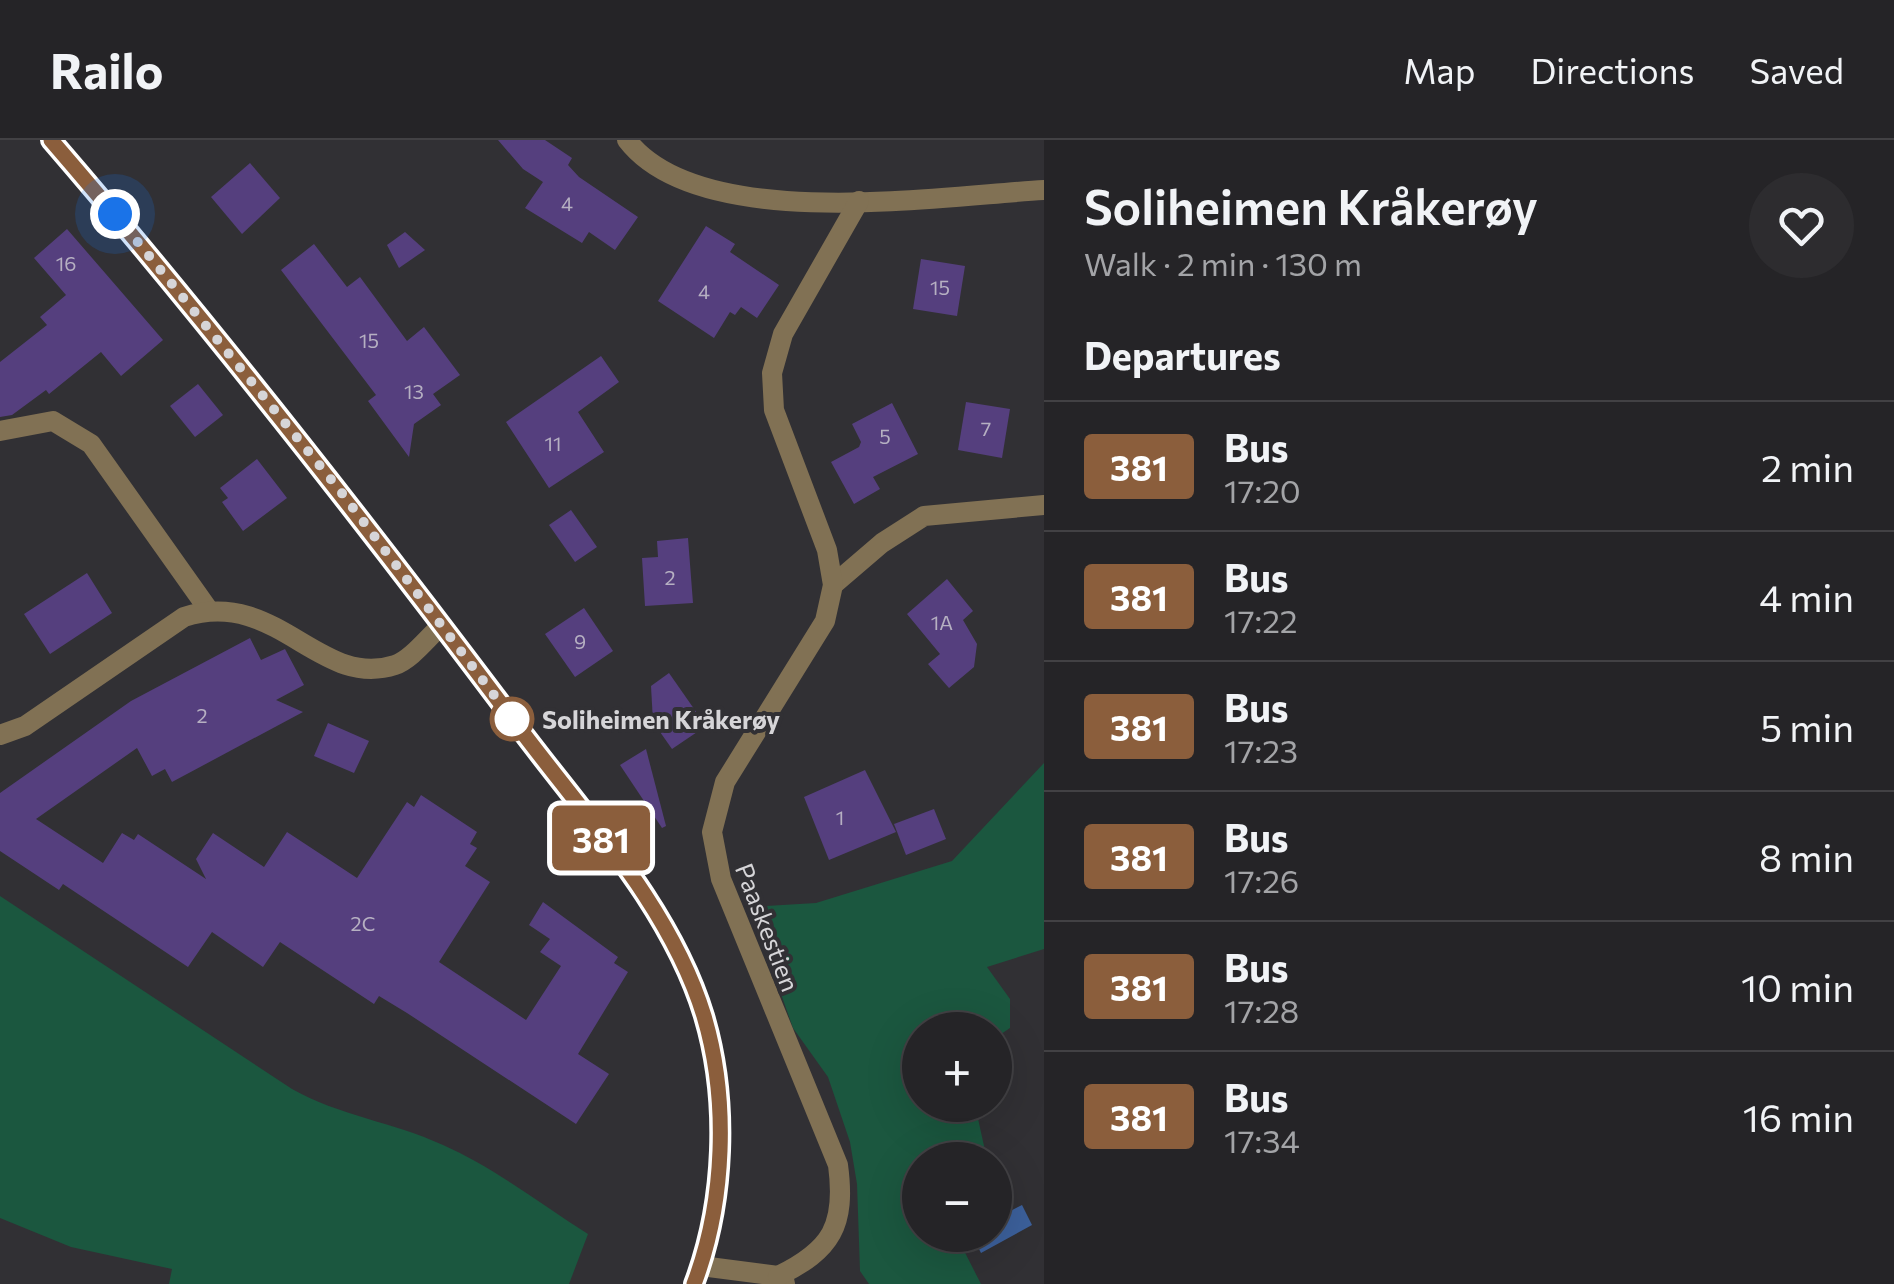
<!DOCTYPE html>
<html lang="en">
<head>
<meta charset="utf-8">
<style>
  body { margin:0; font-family:Commissioner,sans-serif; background:#2d2c2f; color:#f1f3f6; height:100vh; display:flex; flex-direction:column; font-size:38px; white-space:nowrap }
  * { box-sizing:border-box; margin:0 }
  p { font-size:32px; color:#a3a4a7 }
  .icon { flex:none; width:55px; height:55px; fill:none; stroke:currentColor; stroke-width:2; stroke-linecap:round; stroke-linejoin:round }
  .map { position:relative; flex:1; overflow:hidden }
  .drawer { display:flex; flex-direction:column; background:#252427; width:850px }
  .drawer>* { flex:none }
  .badge { padding:0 20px; border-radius:8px; font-size:35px; line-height:65px }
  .controls { position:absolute; left:902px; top:872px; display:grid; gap:20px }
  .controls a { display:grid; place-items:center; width:110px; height:110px; border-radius:50%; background:#252427; box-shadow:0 10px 40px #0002,0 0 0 2px #424144; font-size:50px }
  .you { position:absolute; width:50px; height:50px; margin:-25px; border:8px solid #fff; border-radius:50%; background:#1a73e8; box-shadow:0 0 0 15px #1a73e833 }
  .map>.badge { position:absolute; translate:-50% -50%; box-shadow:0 0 0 5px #fff }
  h2 { padding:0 40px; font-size:38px; line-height:90px }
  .round { display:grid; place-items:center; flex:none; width:105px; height:105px; border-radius:52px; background:#2d2c2f }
  .head { display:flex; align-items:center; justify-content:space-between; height:170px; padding:0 40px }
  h1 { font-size:48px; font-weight:600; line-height:75px }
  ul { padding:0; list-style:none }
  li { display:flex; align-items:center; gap:30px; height:130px; padding:0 40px; border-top:2px solid #424144 }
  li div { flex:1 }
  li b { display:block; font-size:38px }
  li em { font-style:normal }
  li .badge { min-width:110px; font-weight:700; text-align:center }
  header { display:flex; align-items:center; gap:60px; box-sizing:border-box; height:140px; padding:0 50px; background:#252427; border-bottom:2px solid #424144 }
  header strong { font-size:48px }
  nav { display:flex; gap:55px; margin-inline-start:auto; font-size:35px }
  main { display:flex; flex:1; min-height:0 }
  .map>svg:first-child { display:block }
  .green { fill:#1b573f }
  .water { fill:#3c609b }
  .building { fill:#553f7e }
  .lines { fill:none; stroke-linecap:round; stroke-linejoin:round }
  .street { stroke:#817154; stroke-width:20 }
  .line-casing { stroke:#fff; stroke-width:22 }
  .line { stroke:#8b5e3c; stroke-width:15 }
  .walk { stroke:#d6d5d8; stroke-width:10; stroke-dasharray:0 18 }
  .stop-dot { fill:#fff; stroke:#8b5e3c; stroke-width:5 }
  .labels { text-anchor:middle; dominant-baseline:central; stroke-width:8; stroke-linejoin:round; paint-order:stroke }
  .number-label { font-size:20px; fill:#b6b0c2 }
  .stop-label { font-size:25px; font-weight:bold; fill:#d6d5d8; stroke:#313034; text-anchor:start }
  .street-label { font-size:25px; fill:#d6d5d8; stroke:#313034 }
</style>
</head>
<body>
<header>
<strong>Railo</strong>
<nav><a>Map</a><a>Directions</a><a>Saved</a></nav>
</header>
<main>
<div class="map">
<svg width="1044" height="1144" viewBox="0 0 1044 1144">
  <rect width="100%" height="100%" fill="#313034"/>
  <g class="green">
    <path d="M1044,623V809L987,827L1010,859V888L995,898V890H920V965H975L986,1015V1020H920V1095H956L981,1144H869L860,1131L857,1044L850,1002L828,937L793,888L754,777L766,766L816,763L952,721Z"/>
    <path d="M0,756L292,949C340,976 393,982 443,1005C493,1027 541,1064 588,1094L569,1144H169L172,1129L71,1107L0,1078Z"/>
  </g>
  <path class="water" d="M1022,1065L1032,1085L981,1113L972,1095H995V1079Z"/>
  <g class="building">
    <path d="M498,0H545L572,18L568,25L579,37L638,77L615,110L589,92L582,103L525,68L543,42L523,29Z"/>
    <path d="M250,23L280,58L242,94L211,57Z"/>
    <path d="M706,86L735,104L730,112L779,145L757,178L741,167L735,175L730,172L714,198L658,161Z"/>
    <path d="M67,89L163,200L121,236L101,212L49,254L46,250L12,275L0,277V222L47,185L40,177L66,155L34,118Z"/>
    <path d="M405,92L425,110L399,128L387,105Z"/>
    <path d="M314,104L347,147L360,137L407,201L424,187L460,235L433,254L441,265L414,284L409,317L368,261L376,255L281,130Z"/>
    <path d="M921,119L965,126L957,176L913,169Z"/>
    <path d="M601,216L619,242L578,272L604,312L549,348L506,282Z"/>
    <path d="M198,244L223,275L195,297L170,266Z"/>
    <path d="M966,262L1010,269L1002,318L958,310Z"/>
    <path d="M892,263L918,314L873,337L880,349L854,364L831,322L859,307L861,302L852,284Z"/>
    <path d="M257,319L287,358L243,391L222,362L228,358L220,348Z"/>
    <path d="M571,370L597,407L575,422L549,385Z"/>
    <path d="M688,398L693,463L645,466L642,418L658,417L657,401Z"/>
    <path d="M87,433L112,473L50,514L24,474Z"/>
    <path d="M947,439L973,471L963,480L977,504L974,527L949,548L928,524L940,514L907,474Z"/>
    <path d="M584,468L613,511L575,537L545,494Z"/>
    <path d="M250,498L261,520L285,509L304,545L276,560L303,572L172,642L165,629L152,636L137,608L36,679L103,723L122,693L134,700L138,694L206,739L196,719L213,693L264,727L287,692L357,738L407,662L414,667L421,655L477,692L470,704L477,708L465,726L490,742L439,822L526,880L561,826L540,812L550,799L529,785L543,762L618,817L614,823L628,832L578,914L609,934L576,984L407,873L379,856L374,864L280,802L263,827L212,792L188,827L63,744L59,750L0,711V653L131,561Z"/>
    <path d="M669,533L706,586L672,609L653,582L651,546Z"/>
    <path d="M328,583L369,601L354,633L314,616Z"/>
    <path d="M646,609L666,686L662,688L620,625Z"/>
    <path d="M865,630L896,692L829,720L804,657Z"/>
    <path d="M934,669L946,699L906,715L894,684Z"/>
  </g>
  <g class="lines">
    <g class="street">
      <path d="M51,0C213,187 364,381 512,579C581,671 670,765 704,876C729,960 725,1063 694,1144"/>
      <path d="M627,0C699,94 938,56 1044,50"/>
      <path d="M0,291L53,281L91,304L208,469"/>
      <path d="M833,445L882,403L924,376L1044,365"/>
      <path d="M0,595L25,586L184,477C277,447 319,550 395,525C412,519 428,497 442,485"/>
      <path d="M701,1126L778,1136L785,1143"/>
      <path d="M778,1136C832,1110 846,1085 838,1025L721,739L712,692L725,642L825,481L833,445L827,410L774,270L772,233L783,194L859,61"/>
    </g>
  </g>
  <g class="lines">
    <g class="line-casing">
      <path id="line" d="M51,0C214,189 367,385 517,585C584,675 671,767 704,876C729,960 725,1062 694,1144"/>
    </g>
    <use href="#line" class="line"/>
    <path class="walk" d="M115,74L338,348L512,579"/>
  </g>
  <circle class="stop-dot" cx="512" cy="579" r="20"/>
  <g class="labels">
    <g class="number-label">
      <text x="567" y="63">4</text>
      <text x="66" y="123">16</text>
      <text x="940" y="147">15</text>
      <text x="704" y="151">4</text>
      <text x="369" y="200">15</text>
      <text x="414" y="251">13</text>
      <text x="986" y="288">7</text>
      <text x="885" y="296">5</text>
      <text x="553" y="303">11</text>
      <text x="670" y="437">2</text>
      <text x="942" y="482">1A</text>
      <text x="580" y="501">9</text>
      <text x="202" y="575">2</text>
      <text x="840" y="677">1</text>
      <text x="363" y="783">2C</text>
    </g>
    <g class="stop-label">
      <text x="542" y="579">Soliheimen Kråkerøy</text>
    </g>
    <g class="street-label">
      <text transform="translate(768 787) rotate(69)">Paaskestien</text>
    </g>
  </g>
</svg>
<div class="controls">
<a>+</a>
<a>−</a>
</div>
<div class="you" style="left:115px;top:74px"></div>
<b class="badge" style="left:601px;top:698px;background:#8b5e3c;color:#fff">381</b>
</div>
<section class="drawer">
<div class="head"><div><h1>Soliheimen Kråkerøy</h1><p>Walk · 2 min · 130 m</p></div><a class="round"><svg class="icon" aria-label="heart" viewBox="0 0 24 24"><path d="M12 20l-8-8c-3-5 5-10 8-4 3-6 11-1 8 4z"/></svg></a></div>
<h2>Departures</h2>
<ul>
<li><span class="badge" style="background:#8b5e3c;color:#fff">381</span><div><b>Bus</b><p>17:20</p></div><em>2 min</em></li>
<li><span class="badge" style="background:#8b5e3c;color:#fff">381</span><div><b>Bus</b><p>17:22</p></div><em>4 min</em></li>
<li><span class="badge" style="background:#8b5e3c;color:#fff">381</span><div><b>Bus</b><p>17:23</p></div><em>5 min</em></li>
<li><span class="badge" style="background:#8b5e3c;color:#fff">381</span><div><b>Bus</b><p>17:26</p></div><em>8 min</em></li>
<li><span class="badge" style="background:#8b5e3c;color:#fff">381</span><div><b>Bus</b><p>17:28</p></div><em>10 min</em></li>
<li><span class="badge" style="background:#8b5e3c;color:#fff">381</span><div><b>Bus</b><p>17:34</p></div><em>16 min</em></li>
</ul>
</section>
</main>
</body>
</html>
